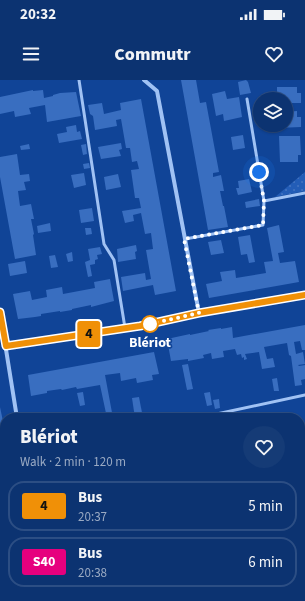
<!DOCTYPE html>
<html lang="en">
<head>
<meta charset="utf-8">
<style>
  body { margin:0; font-family:"Source Sans 3",sans-serif; background:#153b76; color:#f1f3f6; height:100vh; display:flex; flex-direction:column; font-size:15px; white-space:nowrap }
  * { box-sizing:border-box; margin:0 }
  p { font-size:13px; color:#9aaac3 }
  .icon { flex:none; width:22px; height:22px; fill:none; stroke:currentColor; stroke-width:2; stroke-linecap:round; stroke-linejoin:round }
  .map { position:relative; flex:1; overflow:hidden }
  .details { position:absolute; left:0px; top:333px; width:305px; height:188px; display:flex; flex-direction:column; background:#0c3371; border-radius:16px 16px 0 0; box-shadow:0 1px 3px #0004,0 0 0 1px #2c4e84 }
  .details>* { flex:none }
  .badge { padding:0 8px; border-radius:3px; font-size:14px; line-height:26px }
  .controls { position:absolute; left:253px; top:12px; display:grid; gap:8px }
  .controls a { display:grid; place-items:center; width:40px; height:40px; border-radius:50%; background:#0c3371; box-shadow:0 1px 3px #0004,0 0 0 1px #2c4e84; font-size:20px }
  .you { position:absolute; width:20px; height:20px; margin:-10px; border:3px solid #fff; border-radius:50%; background:#1a73e8; box-shadow:0 0 0 6px #1a73e833 }
  .map>.badge { position:absolute; translate:-50% -50%; box-shadow:0 0 0 2px #fff }
  .round { display:grid; place-items:center; flex:none; width:42px; height:42px; border-radius:21px; background:#153b76 }
  .overview { display:flex; align-items:center; justify-content:space-between; height:68px; padding:0 20px }
  h1 { font-size:19px; font-weight:800; line-height:30px }
  ul { padding:0; list-style:none }
  li { display:flex; align-items:center; gap:12px; height:50px; margin:0 8px 6px; padding:0 12px; border:2px solid #2c4e84; border-radius:16px }
  li div { flex:1 }
  li b { display:block; font-size:15px }
  li em { font-style:normal }
  li .badge { min-width:44px; font-weight:700; text-align:center }
  .status { display:flex; justify-content:space-between; align-items:center; height:28px; padding:0 20px; background:#0c3371; direction:ltr }
  .status svg { height:11px; fill:currentColor }
  header { display:flex; justify-content:space-between; align-items:center; height:52px; padding:0 20px; background:#0c3371; font-size:18px; font-weight:800 }
  .map>svg:first-child { display:block }
  .grass { fill:#235db7 }
  .park { fill:url(#park-dots) }
  .building { fill:#396ec0 }
  .lines { fill:none; stroke-linecap:round; stroke-linejoin:round }
  .service { stroke:#a0c2f4; stroke-width:3 }
  .minor { stroke:#a0c2f4; stroke-width:4 }
  .line-casing { stroke:#fff; stroke-width:9 }
  .line { stroke:#f09007; stroke-width:6 }
  .walk { stroke:#fff; stroke-width:4; stroke-dasharray:0 7.2 }
  .stop-dot { fill:#fff; stroke:#f09007; stroke-width:2 }
  .labels { text-anchor:middle; dominant-baseline:central; stroke-width:3.5; stroke-linejoin:round; paint-order:stroke }
  .stop-label { font-size:14px; font-weight:bold; fill:#fff; stroke:#104497 }
</style>
</head>
<body>
<div class="status"><b>20:32</b><svg viewBox="0 0 49 12"><path d="M0 12V9h3v3zM5 12V6h3v6zM10 12V3h3v9zM15 12V0h3v12zM26 1h20v11H26zM47 4h2v5h-2z"/></svg></div>
<header><svg class="icon" aria-label="menu" viewBox="0 0 24 24"><path d="M4 6h16M4 12h16M4 18h16"/></svg>Commutr<svg class="icon" aria-label="heart" viewBox="0 0 24 24"><path d="M12 20l-8-8c-3-5 5-10 8-4 3-6 11-1 8 4z"/></svg></header>
<div class="map">
<svg width="305" height="521" viewBox="0 0 305 521">
  <defs>
    <pattern id="park-dots" width="8" height="8" patternUnits="userSpaceOnUse"><rect width="8" height="8" fill="#235db7"/><path d="M2 2h.1M6 6h.1" fill="none" stroke="#4475c2" stroke-width="1.8" stroke-linecap="round"/></pattern>
  </defs>
  <rect width="100%" height="100%" fill="#104497"/>
  <path class="grass" d="M134,516H253L254,521H133Z"/>
  <path class="park" d="M305,92V111L275,117Z"/>
  <g class="building">
    <path d="M181,0H196L200,23L206,22L219,92L213,93V97L221,95L224,111H220L223,126H224L228,147L208,150Z"/>
    <path d="M246,0L248,2L251,13L240,15L238,2Z"/>
    <path d="M277,7H297V13H301V23H286V19H277Z"/>
    <path d="M33,10V11L43,10L44,18L53,16V15L60,13L76,12L81,36L47,42L45,25L29,28L31,34L15,37L14,31L0,34V17Z"/>
    <path d="M225,11L227,19L239,17L242,37L224,41L223,34L216,36L212,14Z"/>
    <path d="M141,19L176,211L155,215L153,205L123,211L121,197L145,193L146,200L151,199L146,170L153,169L151,153L145,154L141,133L133,135L134,141L125,143L122,131L141,128L139,118H135L131,90L139,89L137,81L132,82L130,68H126L121,39L116,40L117,46L95,50L93,36L90,34L88,25L102,23L104,34L121,30L120,23Z"/>
    <path d="M297,31V37H301V47L277,48V45H286V32Z"/>
    <path d="M76,45L77,52L80,51L82,59L59,63L57,54L67,52L66,47Z"/>
    <path d="M243,55L245,68L233,70L231,57Z"/>
    <path d="M279,56H300L301,75H298V82H280Z"/>
    <path d="M121,63L122,69L119,70L121,76L101,79L98,67Z"/>
    <path d="M29,64L30,69L21,70L20,66Z"/>
    <path d="M86,64L87,74L83,75L81,65Z"/>
    <path d="M17,74L20,95L29,94L30,101L24,102L26,110L18,111L20,126L31,124L34,139H31L34,154L33,155L36,175L15,179L0,97V77Z"/>
    <path d="M89,83L90,88L84,89L83,84Z"/>
    <path d="M84,93L86,105L74,108L71,95Z"/>
    <path d="M118,94L121,107L106,110L104,97Z"/>
    <path d="M249,99L252,112L238,115L236,108H239L238,101Z"/>
    <path d="M259,119L260,126L246,128L245,122Z"/>
    <path d="M92,128L94,141L81,143L79,130Z"/>
    <path d="M50,143L51,151L38,153L37,146Z"/>
    <path d="M279,145L284,172L278,173L280,183L295,181L299,202L209,218L206,204L222,201L220,192L235,190L236,198L266,193L264,182L273,181L267,148Z"/>
    <path d="M85,148H91L92,154L86,155Z"/>
    <path d="M250,155L255,182L249,183L247,174L241,175L238,157Z"/>
    <path d="M221,160L224,173L211,175L208,162Z"/>
    <path d="M136,165L137,171L135,172L136,179L118,182L117,169Z"/>
    <path d="M100,167L102,174L97,175L98,179L95,180V184L90,185L92,196L88,197L85,182L90,180L88,169Z"/>
    <path d="M72,172L73,181L68,182L66,174Z"/>
    <path d="M55,175L58,187L51,188L49,176Z"/>
    <path d="M25,181L27,193L10,196L8,184Z"/>
    <path d="M110,199L114,221L91,227V225L72,229V230L60,232V231L41,234V236L35,237L18,239L13,214L30,211L32,220L47,217L46,210L62,207L63,214L95,208L94,202Z"/>
    <path d="M305,245V270H302L300,261L294,262L296,274L303,272L305,284L298,285L299,286L305,285V299L301,300L302,305L295,306L291,276L289,275L287,263L264,267L267,279L273,278L275,287L262,289L259,272L245,274L247,279L244,280V277L242,278L241,274L237,275L235,269L223,271L224,277L212,279L211,273L203,275L204,278L188,281V279L171,281L167,259L190,254V255L209,251L208,250L221,248V249L232,247L233,258Z"/>
    <path d="M154,272L159,294L152,295L153,300L137,303L136,298L121,301L120,293L105,295L113,338H107L100,305L77,309L76,307L62,310L61,309L47,311V313L31,316L28,295Z"/>
    <path d="M188,284L193,309L187,310L182,285Z"/>
    <path d="M277,298L279,311H274L272,299Z"/>
    <path d="M83,312L85,325L80,326L77,313Z"/>
    <path d="M210,312L212,325L207,326L204,313Z"/>
    <path d="M139,317L143,338H135L132,318Z"/>
    <path d="M219,319L220,328L215,329L213,320Z"/>
    <path d="M0,327L5,351V365L0,366Z"/>
    <path d="M305,350V369L300,370V351Z"/>
    <path d="M0,394H4L5,398V419L0,420Z"/>
    <path d="M305,412V433H300V413Z"/>
    <rect x="0" y="426" width="5" height="26"/>
    <path d="M0,511L5,512V516H19L18,521H0Z"/>
    <path d="M300,515H305V521H273L274,516H300Z"/>
    <path d="M35,516H63V521H34Z"/>
    <path d="M88,516H123L122,521H88Z"/>
  </g>
  <g class="lines">
    <g class="service">
      <path d="M79,0L104,164L114,180L125,248"/>
      <path d="M247,19L264,121"/>
      <path d="M185,159L263,145L264,121L305,113"/>
      <path d="M198,338L305,315"/>
      <path d="M0,371L5,370"/>
    </g>
    <g class="minor">
      <path d="M144,0L157,11L199,233"/>
      <path d="M0,232L17,338"/>
      <path d="M6,266L140,246L199,233L305,215"/>
      <path d="M300,392H305"/>
    </g>
  </g>
  <g class="lines">
    <g class="line-casing">
      <path id="line" d="M0,232L6,266L140,246L199,233L305,215"/>
    </g>
    <use href="#line" class="line"/>
    <path class="walk" d="M150,244L199,233L184,159L263,145L264,121L259,92"/>
  </g>
  <circle class="stop-dot" cx="150" cy="244" r="8"/>
  <g class="labels">
    <g class="stop-label">
      <text x="150" y="263">Blériot</text>
    </g>
  </g>
</svg>
<div class="controls">
<a><svg class="icon" aria-label="layers" viewBox="0 0 24 24"><path d="M12 4l9 5-9 5-9-5zM3 14l9 5 9-5"/></svg></a>
</div>
<div class="you" style="left:259px;top:92px"></div>
<b class="badge" style="left:89px;top:254px;background:#f09007;color:#111">4</b>
<section class="details">
<div class="overview"><div><h1>Blériot</h1><p>Walk · 2 min · 120 m</p></div><a class="round"><svg class="icon" aria-label="heart" viewBox="0 0 24 24"><path d="M12 20l-8-8c-3-5 5-10 8-4 3-6 11-1 8 4z"/></svg></a></div>
<ul>
<li><span class="badge" style="background:#f09007;color:#111">4</span><div><b>Bus</b><p>20:37</p></div><em>5 min</em></li>
<li><span class="badge" style="background:#e6007e;color:#fff">S40</span><div><b>Bus</b><p>20:38</p></div><em>6 min</em></li>
</ul>
</section>
</div>
</body>
</html>
